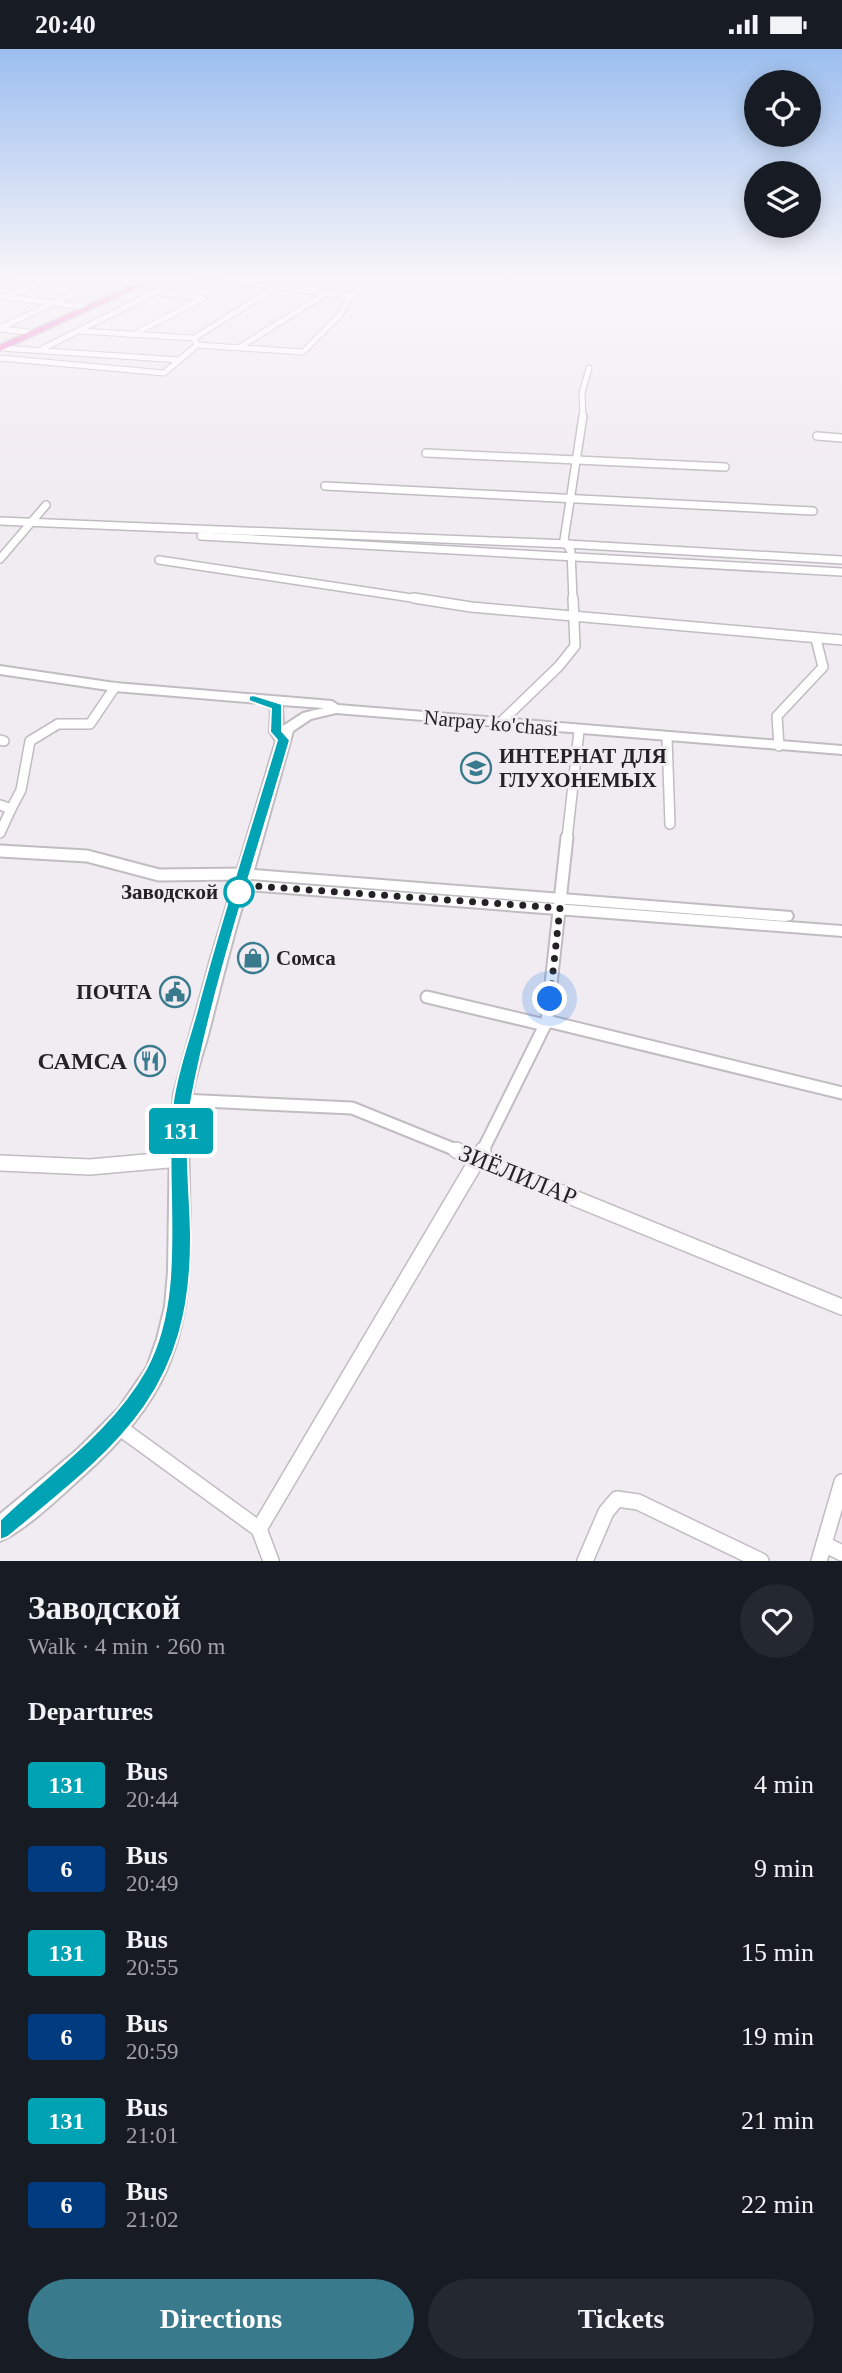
<!DOCTYPE html>
<html lang="en">
<head>
<meta charset="utf-8">
<style>
  body { margin:0; font-family:"Times New Roman",serif; background:#242831; color:#f1f3f6; height:100vh; display:flex; flex-direction:column; font-size:26px; white-space:nowrap }
  * { box-sizing:border-box; margin:0 }
  p { font-size:23px; color:#9ea1a6 }
  .icon { flex:none; width:38px; height:38px; fill:none; stroke:currentColor; stroke-width:2; stroke-linecap:round; stroke-linejoin:round }
  .map { position:relative; height:1512px; overflow:hidden }
  .details { display:flex; flex-direction:column; background:#171b24; flex:1 }
  .details>* { flex:none }
  .badge { padding:0 14px; border-radius:5px; font-size:24px; line-height:46px }
  .fabs { position:absolute; left:744px; top:21px; display:grid; gap:14px }
  .fabs a { display:grid; place-items:center; width:77px; height:77px; border-radius:50%; background:#171b24; box-shadow:0 4px 18px #0003; font-size:35px }
  .you { position:absolute; width:35px; height:35px; margin:-18px; border:5px solid #fff; border-radius:50%; background:#1a73e8; box-shadow:0 0 0 10px #1a73e833 }
  .map>.badge { position:absolute; translate:-50% -50%; box-shadow:0 0 0 4px #fff }
  h2 { padding:0 28px; font-size:26px; line-height:63px }
  .round { display:grid; place-items:center; flex:none; width:74px; height:74px; border-radius:37px; background:#242831 }
  .overview { display:flex; align-items:center; justify-content:space-between; height:119px; padding:0 28px }
  h1 { font-size:33px; font-weight:600; line-height:52px }
  .action { display:flex; gap:14px; margin-top:auto; padding:14px 28px }
  .action a { flex:1; height:80px; border-radius:42px; background:#397b8d; color:#fff; font-size:28px; font-weight:600; line-height:80px; text-align:center }
  .action a+a { background:#242831; color:#f1f3f6 }
  ul { padding:0; list-style:none }
  li { display:flex; align-items:center; gap:21px; height:84px; padding:0 28px }
  li div { flex:1 }
  li b { display:block; font-size:26px }
  li em { font-style:normal }
  li .badge { min-width:77px; font-weight:700; text-align:center }
  .status { display:flex; justify-content:space-between; align-items:center; height:49px; padding:0 35px; background:#171b24; direction:ltr }
  .status svg { height:19px; fill:currentColor }
  .map>svg:first-child { display:block }
  .lines { fill:none; stroke-linecap:round; stroke-linejoin:round }
  .street-far4-casing { stroke:#c1bbc2; stroke-width:7 }
  .street-far3-casing { stroke:#c1bbc2; stroke-width:10 }
  .street-far2-casing { stroke:#c1bbc2; stroke-width:12 }
  .street-far1-casing { stroke:#c1bbc2; stroke-width:15 }
  .street-casing { stroke:#c1bbc2; stroke-width:18 }
  .secondary-casing { stroke:#c1bbc2; stroke-width:4 }
  .highway-casing { stroke:#cacaca; stroke-width:3 }
  .street-far4 { stroke:#fff; stroke-width:5 }
  .street-far3 { stroke:#fff; stroke-width:7 }
  .street-far2 { stroke:#fff; stroke-width:9 }
  .street-far1 { stroke:#fff; stroke-width:11 }
  .street { stroke:#fff; stroke-width:15 }
  .secondary { fill:#fff; fill-rule:evenodd }
  .highway { fill:#ee7fcc; fill-rule:evenodd }
  .line { fill:#00a3b4; stroke:#fff; stroke-width:2 }
  .walk { stroke:#242224; stroke-width:7; stroke-dasharray:0 12.6 }
  .stop-dot { fill:#fff; stroke:#00a3b4; stroke-width:3.5 }
  .labels { text-anchor:middle; dominant-baseline:central; stroke-width:6; stroke-linejoin:round; paint-order:stroke }
  .street-label { font-size:21px; fill:#242224; stroke:#f1ebf2 }
  .poi-label { font-size:21px; font-weight:bold; fill:#242224; stroke:#f1ebf2; text-anchor:start }
  .stop-label { font-size:21px; font-weight:bold; fill:#242224; stroke:#f1ebf2; text-anchor:end }
  .near-poi-label { font-size:24px; font-weight:bold; fill:#242224; stroke:#f1ebf2; text-anchor:end }
  .near-street-label { font-size:24px; fill:#242224; stroke:#f1ebf2 }
</style>
</head>
<body>
<div class="status"><b>20:40</b><svg viewBox="0 0 49 12"><path d="M0 12V9h3v3zM5 12V6h3v6zM10 12V3h3v9zM15 12V0h3v12zM26 1h20v11H26zM47 4h2v5h-2z"/></svg></div>
<div class="map">
<svg width="842" height="1512" viewBox="0 0 842 1512">
  <rect width="100%" height="100%" fill="#f1ebf2"/>
  <g class="lines">
    <g class="street-far4-casing">
      <g id="street-far4">
        <path d="M194,228L351,247"/>
        <path d="M0,231L30,232"/>
        <path d="M313,241L334,228"/>
        <path d="M0,247L84,258"/>
        <path d="M7,248L52,228"/>
        <path d="M0,279L109,228"/>
        <path d="M0,280L28,283"/>
        <path d="M80,282L194,289L197,296"/>
        <path d="M132,286L204,249L157,243"/>
        <path d="M194,289L292,228"/>
        <path d="M240,298L328,243"/>
        <path d="M1,299L180,311"/>
        <path d="M42,300L185,228"/>
        <path d="M0,309L164,324L197,296L303,303L340,266L351,247L374,228"/>
        <path d="M583,369L582,344L589,319"/>
      </g>
    </g>
    <g class="street-far3-casing">
      <g id="street-far3">
        <path d="M817,387L842,389"/>
        <path d="M426,404L725,418"/>
        <path d="M325,437L813,462"/>
        <path d="M0,472L567,495L842,511"/>
        <path d="M201,487L842,523"/>
        <path d="M0,510L46,456"/>
        <path d="M159,511L425,551"/>
        <path d="M573,551L571,502L564,491L583,367"/>
      </g>
    </g>
    <g class="street-far2-casing">
      <g id="street-far2">
        <path d="M414,549L471,558L842,591"/>
        <path d="M500,674L559,617L575,597L573,549"/>
        <path d="M667,689L670,775"/>
        <path d="M0,691L4,692"/>
        <path d="M779,697L777,667L823,618L816,590"/>
        <path d="M0,756L11,760L0,784"/>
        <path d="M11,760L21,741L30,692L58,675H90L115,638"/>
        <path d="M567,790L579,682"/>
      </g>
    </g>
    <g class="street-far1-casing">
      <g id="street-far1">
        <path d="M0,802L87,807L159,826L245,825"/>
        <path d="M427,948L545,976"/>
        <path d="M547,972L842,1044"/>
        <path d="M182,1051L352,1059L461,1103"/>
        <path d="M482,1103L547,972L567,788"/>
      </g>
    </g>
    <g class="street-casing">
      <g id="street">
        <path d="M456,1101L842,1258"/>
        <path d="M0,1114L90,1118L179,1110"/>
        <path d="M116,1376L259,1480L271,1512"/>
        <path d="M259,1480L483,1101"/>
        <path d="M824,1495L842,1504"/>
        <path d="M585,1512L606,1463L617,1450L638,1453L761,1512"/>
        <path d="M819,1512L842,1433"/>
      </g>
    </g>
    <g class="secondary-casing">
      <path id="secondary" d="M0,617L115,634L332,652L338,656L842,697V705L336,664L311,670L293,682L254,821L791,863L793,867L791,871L785,872L251,830L250,832L842,877V887L247,841C232,890 220,940 207,990C201,1010 194,1030 191,1052C186,1097 190,1144 190,1190C189,1296 163,1356 83,1427C62,1446 25,1482 0,1492V1465L78,1400L119,1359L147,1318L157,1290L165,1257L168,1223L170,1086L174,1044L211,909L276,692L270,683L271,660L259,654L115,642L0,625ZM282,656L324,659L303,664L283,677Z"/>
    </g>
    <g class="highway-casing">
      <path id="highway" d="M150,228H161L0,302V296Z"/>
    </g>
    <use href="#street-far4" class="street-far4"/>
    <use href="#street-far3" class="street-far3"/>
    <use href="#street-far2" class="street-far2"/>
    <use href="#street-far1" class="street-far1"/>
    <use href="#street" class="street"/>
    <use href="#secondary" class="secondary"/>
    <use href="#highway" class="highway"/>
  </g>
  <linearGradient id="sky" x2="0" y2="1"><stop stop-color="#9bbeef"/><stop offset="0.52" stop-color="#f9f6f9"/><stop offset="1" stop-color="#f9f6f9" stop-opacity="0"/></linearGradient>
  <rect width="842" height="440" fill="url(#sky)"/>
  <path class="line" d="M253,646L282,655V682L290,691C256,809 215,928 192,1048C183,1094 191,1145 191,1191C191,1345 117,1398 8,1488L0,1491V1471C45,1427 112,1382 146,1320C188,1243 163,1137 173,1053C177,1022 189,991 197,961C221,870 250,781 277,691L270,683L271,660L249,652V647Z"/>
  <g class="lines">
    <path class="walk" d="M239,843L241,836L560,859L550,950"/>
  </g>
  <defs>
    <g id="school-ring" transform="scale(1.575)"><circle r="9.5" fill="#f1ebf2" stroke="#397b8d" stroke-width="1.5"/><path d="M0-5L7-2L0 1L-7-2ZM-4 1L0 2.5L4 1V4Q0 6-4 4Z" fill="#397b8d"/></g>
    <g id="shop-ring" transform="scale(1.575)"><circle r="9.5" fill="#f1ebf2" stroke="#397b8d" stroke-width="1.5"/><path d="M-5-2.5h2.3a2.7 3.5 0 0 1 5.4 0H5L5.5 6h-11ZM-1.5-2.5h3a1.5 2.3 0 0 0-3 0Z" fill="#397b8d"/></g>
    <g id="civic-ring" transform="scale(1.575)"><circle r="9.5" fill="#f1ebf2" stroke="#397b8d" stroke-width="1.5"/><path d="M-.6-6.5H3V-4.5H.6V-3L4-1V1h2V6H-6V1h2V-1L-.6-3ZM-1.2 2.5V6h2.4V2.5Z" fill="#397b8d"/></g>
    <g id="restaurant-ring" transform="scale(1.575)"><circle r="9.5" fill="#f1ebf2" stroke="#397b8d" stroke-width="1.5"/><path d="M-5-6h1v4h1v-4h1v4h1v-4h1v5L-1.5 .5V6h-2V.5L-5-1ZM5-6V6H3V1.5H1.5Q1.5-4 5-6Z" fill="#397b8d"/></g>
  </defs>
  <g fill-rule="evenodd">
    <use href="#school-ring" x="476" y="719"/>
    <use href="#shop-ring" x="253" y="909"/>
    <use href="#civic-ring" x="175" y="943"/>
    <use href="#restaurant-ring" x="150" y="1012"/>
  </g>
  <circle class="stop-dot" cx="239" cy="843" r="14"/>
  <g class="labels">
    <g class="street-label">
      <text transform="translate(491 674) rotate(5)">Narpay ko'chasi</text>
    </g>
    <g class="poi-label">
      <text x="499" y="707">ИНТЕРНАТ ДЛЯ<tspan x="499" dy="24">ГЛУХОНЕМЫХ</tspan></text>
      <text x="276" y="909">Сомса</text>
      <text x="152" y="943" text-anchor="end">ПОЧТА</text>
    </g>
    <g class="stop-label">
      <text x="218" y="843">Заводской</text>
    </g>
    <g class="near-poi-label">
      <text x="127" y="1012">САМСА</text>
    </g>
    <g class="near-street-label">
      <text transform="translate(518 1126) rotate(22)">ЗИЁЛИЛАР</text>
    </g>
  </g>
</svg>
<div class="fabs">
<a><svg class="icon" aria-label="locate" viewBox="0 0 24 24"><circle cx="12" cy="12" r="6"/><path d="M12 2v4M12 18v4M2 12h4M18 12h4"/></svg></a>
<a><svg class="icon" aria-label="layers" viewBox="0 0 24 24"><path d="M12 4l9 5-9 5-9-5zM3 14l9 5 9-5"/></svg></a>
</div>
<div class="you" style="left:550px;top:950px"></div>
<b class="badge" style="left:181px;top:1082px;background:#00a3b4;color:#fff">131</b>
</div>
<section class="details">
<div class="overview"><div><h1>Заводской</h1><p>Walk · 4 min · 260 m</p></div><a class="round"><svg class="icon" aria-label="heart" viewBox="0 0 24 24"><path d="M12 20l-8-8c-3-5 5-10 8-4 3-6 11-1 8 4z"/></svg></a></div>
<h2>Departures</h2>
<ul>
<li><span class="badge" style="background:#00a3b4;color:#fff">131</span><div><b>Bus</b><p>20:44</p></div><em>4 min</em></li>
<li><span class="badge" style="background:#003b80;color:#fff">6</span><div><b>Bus</b><p>20:49</p></div><em>9 min</em></li>
<li><span class="badge" style="background:#00a3b4;color:#fff">131</span><div><b>Bus</b><p>20:55</p></div><em>15 min</em></li>
<li><span class="badge" style="background:#003b80;color:#fff">6</span><div><b>Bus</b><p>20:59</p></div><em>19 min</em></li>
<li><span class="badge" style="background:#00a3b4;color:#fff">131</span><div><b>Bus</b><p>21:01</p></div><em>21 min</em></li>
<li><span class="badge" style="background:#003b80;color:#fff">6</span><div><b>Bus</b><p>21:02</p></div><em>22 min</em></li>
</ul>
<div class="action"><a>Directions</a><a>Tickets</a></div>
</section>
</body>
</html>
